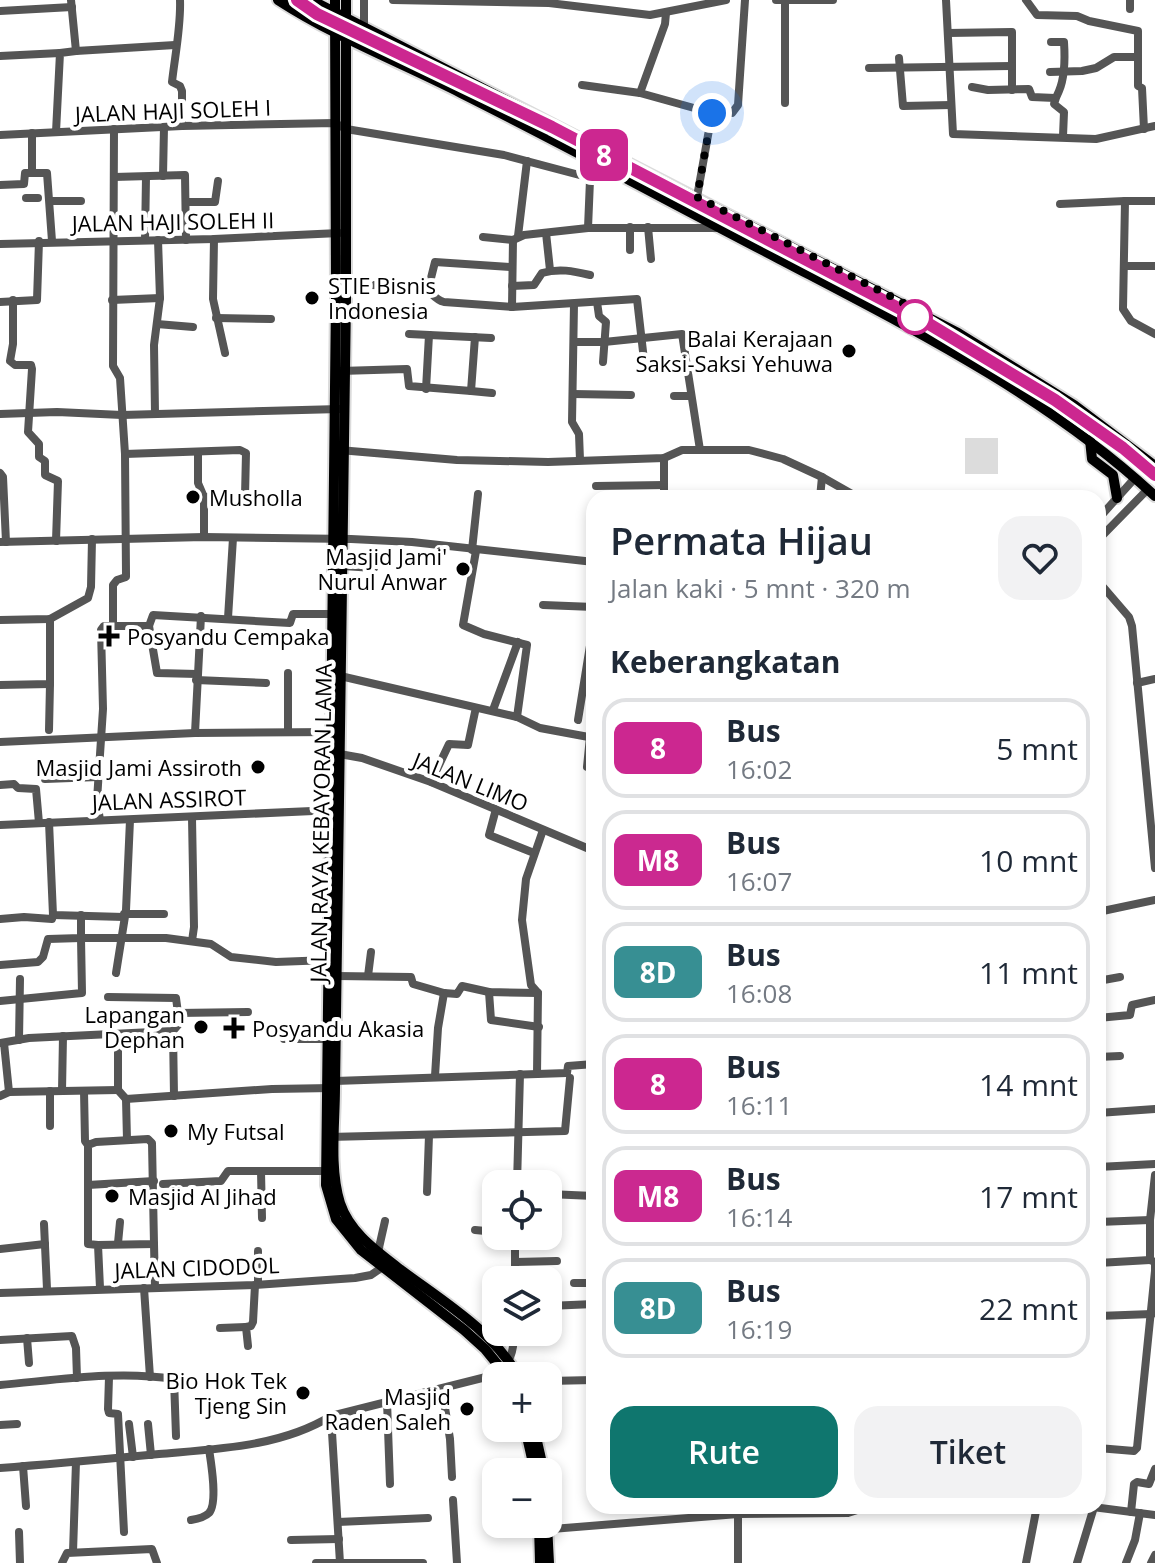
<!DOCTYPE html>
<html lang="id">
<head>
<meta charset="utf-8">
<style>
  body { margin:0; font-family:"Open Sans",sans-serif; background:#f2f2f3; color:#1f2937; height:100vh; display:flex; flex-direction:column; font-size:30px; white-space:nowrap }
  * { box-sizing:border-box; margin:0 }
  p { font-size:26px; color:#747a83 }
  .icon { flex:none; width:44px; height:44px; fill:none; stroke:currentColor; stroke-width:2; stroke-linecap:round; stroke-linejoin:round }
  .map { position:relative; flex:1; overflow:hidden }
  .panel { position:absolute; left:586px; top:490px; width:520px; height:1024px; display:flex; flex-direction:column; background:#fff; border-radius:24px; box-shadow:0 4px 12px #0003 }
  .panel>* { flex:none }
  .badge { padding:0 16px; border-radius:12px; font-size:28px; line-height:52px }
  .buttons { position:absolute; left:482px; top:1170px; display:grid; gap:16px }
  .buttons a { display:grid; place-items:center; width:80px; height:80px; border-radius:16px; background:#fff; box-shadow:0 4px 12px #0003; font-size:40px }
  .you { position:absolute; width:40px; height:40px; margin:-20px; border:6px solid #fff; border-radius:50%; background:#1a73e8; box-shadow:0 0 0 12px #1a73e833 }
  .map>.badge { position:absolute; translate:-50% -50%; box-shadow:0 0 0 4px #fff }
  h2 { padding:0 24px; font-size:30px; line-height:72px }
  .round { display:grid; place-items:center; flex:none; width:84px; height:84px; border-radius:24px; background:#f2f2f3 }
  .headline { display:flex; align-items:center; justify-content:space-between; height:136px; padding:0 24px }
  h1 { font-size:38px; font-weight:600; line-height:60px }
  .primary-button { display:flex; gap:16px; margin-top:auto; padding:16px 24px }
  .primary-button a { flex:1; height:92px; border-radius:24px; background:#0f766e; color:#fff; font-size:32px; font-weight:600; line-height:92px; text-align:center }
  .primary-button a+a { background:#f2f2f3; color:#1f2937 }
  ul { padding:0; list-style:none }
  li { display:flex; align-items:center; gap:24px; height:100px; margin:0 16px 12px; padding:0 8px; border:4px solid #e0e1e3; border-radius:24px }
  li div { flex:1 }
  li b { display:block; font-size:30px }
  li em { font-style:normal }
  li .badge { min-width:88px; font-weight:700; text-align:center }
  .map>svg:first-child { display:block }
  .green { fill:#dcdcdc }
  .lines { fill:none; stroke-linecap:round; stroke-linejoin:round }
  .major-casing { stroke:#dbdbdb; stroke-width:14 }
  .minor { stroke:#555; stroke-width:8 }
  .major { stroke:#000; stroke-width:10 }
  .line-casing { stroke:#fff; stroke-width:18 }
  .line { stroke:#cc2790; stroke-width:12 }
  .walk { stroke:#000; stroke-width:8; stroke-dasharray:0 14.4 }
  .poi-dot { fill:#000; stroke:#fff; stroke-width:3 }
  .stop-dot { fill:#fff; stroke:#cc2790; stroke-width:4 }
  .labels { text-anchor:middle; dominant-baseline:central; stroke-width:8; stroke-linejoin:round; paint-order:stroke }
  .street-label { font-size:22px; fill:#000; stroke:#fff }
  .poi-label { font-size:22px; fill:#000; stroke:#fff; text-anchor:start }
</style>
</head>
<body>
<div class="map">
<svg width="1155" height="1563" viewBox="0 0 1155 1563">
  <rect width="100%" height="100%" fill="#fff"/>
  <rect class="green" x="965" y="438" width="33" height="36"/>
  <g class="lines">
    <g class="major-casing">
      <g id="major">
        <path d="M278,0C335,37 400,62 461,93C565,145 668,201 772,255C905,325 1044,393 1155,496"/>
        <path d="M311,0L958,333L1074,405L1155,466"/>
        <path d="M335,0L336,298L326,1185L336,1219L361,1250L464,1330L485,1349L507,1376"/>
        <path d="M346,0V299L335,1088C335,1124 329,1168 340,1203C350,1233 377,1251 401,1270C441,1300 493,1331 518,1376"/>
        <path d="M1090,440L1092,459L1113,475L1117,498"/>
        <path d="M525,1428L535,1472"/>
        <path d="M534,1428L544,1472"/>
        <path d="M539,1524L540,1563"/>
        <path d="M547,1524L549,1563"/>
      </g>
    </g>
    <g class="minor">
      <path d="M180,0C181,27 175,55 172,82L180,86L182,91V126"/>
      <path d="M393,0L549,3L650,15L726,0"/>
      <path d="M776,0H833"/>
      <path d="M785,0V103"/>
      <path d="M946,0L953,134L1096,139L1155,126"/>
      <path d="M1026,0L1037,15L1077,16L1089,21L1138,31V86L1142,88L1144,129"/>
      <path d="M1130,0V9"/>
      <path d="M0,11L72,7"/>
      <path d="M666,13L665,24L640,93L712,113H732L738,105L745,0"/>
      <path d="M364,28V0"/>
      <path d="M948,33L1012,32V90"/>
      <path d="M1051,42H1064C1065,57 1065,77 1059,91C1057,95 1055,100 1054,104L1064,112L1063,136"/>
      <path d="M76,51L175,45"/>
      <path d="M0,56L60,53"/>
      <path d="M899,58L903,106L951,105"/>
      <path d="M869,68L1012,66"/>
      <path d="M1050,72L1082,71L1096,68L1114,57H1138"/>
      <path d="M582,85L640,93"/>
      <path d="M972,87L988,90L1029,89L1032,97L1055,98"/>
      <path d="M56,132L60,53L76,51L71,0"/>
      <path d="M32,133V173"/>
      <path d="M0,135L182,126L335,123L346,129L504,155L587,177L590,180L588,228H718"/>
      <path d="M163,176L164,127"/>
      <path d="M114,177L185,175L186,240"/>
      <path d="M0,185L24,184L25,173H47L52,241"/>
      <path d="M697,197L712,113"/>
      <path d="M26,198H38"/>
      <path d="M51,201H81"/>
      <path d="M1155,201H1125L1123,309L1131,321L1155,334"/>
      <path d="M186,202H215L218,181"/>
      <path d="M1060,204L1125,201"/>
      <path d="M648,227L651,259"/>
      <path d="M546,233L550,270"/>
      <path d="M518,236L527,161"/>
      <path d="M483,237L513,240"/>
      <path d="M214,239L213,299L225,353"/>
      <path d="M145,240L146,177"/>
      <path d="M0,244L214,239L339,233"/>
      <path d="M630,250V227"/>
      <path d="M1125,266H1155"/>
      <path d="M346,284L422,287C431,290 433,299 444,302L512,307L513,240L524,235L588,228"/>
      <path d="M512,286L534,285L542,273C559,268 573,271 590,275"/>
      <path d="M428,290L435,262L511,267"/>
      <path d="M13,300V344L10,361L15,365H31L32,369L28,432L39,444V457L45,461V475L58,481L56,541"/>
      <path d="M112,300L160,298"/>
      <path d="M0,302L37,300L39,241"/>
      <path d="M597,302L599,316L606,322L603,362"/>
      <path d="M574,304L572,422L579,434L580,460"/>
      <path d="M512,307L637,299L645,369"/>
      <path d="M216,318L271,319"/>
      <path d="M157,324L193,327"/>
      <path d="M409,334L491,338"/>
      <path d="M574,342H604L682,334L700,450"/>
      <path d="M340,371L407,369L409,386L471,391L475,337"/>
      <path d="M426,389L429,335"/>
      <path d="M471,391L492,393"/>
      <path d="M573,394L631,395"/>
      <path d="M674,396H691"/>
      <path d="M155,413L154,345L160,298L158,240"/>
      <path d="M0,414L57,412L122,415L340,409"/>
      <path d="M339,450L457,460L548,462L664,458L682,450H749L783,459L822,477L859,498"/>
      <path d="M198,452V483L204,497V537"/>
      <path d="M125,454L240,450L246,453L245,496L204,497"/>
      <path d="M664,458V498"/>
      <path d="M0,473L3,477L6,542"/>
      <path d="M596,486L664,485"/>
      <path d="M820,498L822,477"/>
      <path d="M1098,519L1135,478"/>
      <path d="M1098,540L1148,489"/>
      <path d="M0,542L204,537L351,539L412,542L594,562"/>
      <path d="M472,550L478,494"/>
      <path d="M476,551L463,625L484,634L527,645L517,717"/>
      <path d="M343,566L374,568"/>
      <path d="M1098,581L1129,617L1132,626L1155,868"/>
      <path d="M543,605L594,607"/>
      <path d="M228,618L233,538"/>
      <path d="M0,620L50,619L88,598L91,587L92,539"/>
      <path d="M113,626H149L153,615L290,623L293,614H332"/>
      <path d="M149,626L157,673L197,674"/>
      <path d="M288,673V730"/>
      <path d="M336,675L517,717L540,728L594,738"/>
      <path d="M196,680L266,683"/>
      <path d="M1137,683L1155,679"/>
      <path d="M0,685L50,684V619"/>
      <path d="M493,710L518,642"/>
      <path d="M578,720L594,621"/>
      <path d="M49,730L50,684"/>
      <path d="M195,733L201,616"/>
      <path d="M0,742L195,733L336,732"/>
      <path d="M334,753L362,758L431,782L594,851"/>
      <path d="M587,767L590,737"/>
      <path d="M45,779L98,777"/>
      <path d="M431,782L449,744L468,745L475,712"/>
      <path d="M0,785L14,784L18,788L36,789L39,823"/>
      <path d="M496,809L489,835L534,853"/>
      <path d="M100,820L97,800L103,709L101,630L104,626H113V585L117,580L126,577V574L125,454L120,378L113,366L114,129"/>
      <path d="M49,822L53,915L124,917"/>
      <path d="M0,825L335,810"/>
      <path d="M1098,912L1155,900"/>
      <path d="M124,914H164"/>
      <path d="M0,919L24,917L52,919L53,915"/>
      <path d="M192,941L194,927L192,818"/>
      <path d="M0,965L38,962L43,957L48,939L81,938V915"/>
      <path d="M116,973L126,910L130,820"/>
      <path d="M337,976L411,977L413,984L444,993L457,994L462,986L489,992L538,993"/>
      <path d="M368,976L371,952"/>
      <path d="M1098,981L1120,977"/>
      <path d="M489,992L491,1020L539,1027"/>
      <path d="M108,997L176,998L178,1013"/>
      <path d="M0,1001L82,993L81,938H166L211,944L231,957L276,962L329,960"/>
      <path d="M1098,1018L1130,1015L1132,1005L1155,1000"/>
      <path d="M173,1031L174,1096"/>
      <path d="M118,1035V1090L126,1099L127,1140"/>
      <path d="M284,1039H327"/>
      <path d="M19,1040L20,979"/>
      <path d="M0,1043L29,1038L173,1031L179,1024L178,1013L248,1012"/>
      <path d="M1098,1057L1120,1056"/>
      <path d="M537,1074L538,993L531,985L522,920L526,879L543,830"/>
      <path d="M435,1076L438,1028L444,993"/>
      <path d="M335,1081L567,1073L568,1066L594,1064"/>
      <path d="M62,1091L63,1036"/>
      <path d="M84,1091L85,1141L88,1145"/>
      <path d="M9,1092L118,1090"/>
      <path d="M0,1096L9,1092L4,1043"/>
      <path d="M126,1099L272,1089L332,1088"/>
      <path d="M1098,1113L1155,1109"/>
      <path d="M50,1126V1091"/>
      <path d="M329,1137L565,1131L570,1078"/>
      <path d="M1098,1167L1155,1164"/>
      <path d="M261,1171L262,1218"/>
      <path d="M163,1184L221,1181L228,1171H325"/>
      <path d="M517,1184L520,1074"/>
      <path d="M88,1185L154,1181"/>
      <path d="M427,1192L429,1135"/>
      <path d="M548,1194L594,1196"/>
      <path d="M1098,1222L1150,1220"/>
      <path d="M44,1224L47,1289"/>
      <path d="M475,1230L496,1232"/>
      <path d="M118,1243L120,1222"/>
      <path d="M154,1244L155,1287"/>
      <path d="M98,1245L88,1244V1145L96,1142L148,1139L152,1143L154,1244L98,1245L100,1288"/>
      <path d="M0,1249L45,1244"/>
      <path d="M258,1251V1284"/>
      <path d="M378,1252L385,1221"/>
      <path d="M515,1262L557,1261"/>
      <path d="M1098,1263L1150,1260"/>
      <path d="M515,1280V1236"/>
      <path d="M574,1283H594"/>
      <path d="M144,1288L150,1377"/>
      <path d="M0,1293L255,1285L355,1278L371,1275L387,1264"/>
      <path d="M548,1306L594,1304"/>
      <path d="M1098,1316L1152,1314"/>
      <path d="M220,1328L246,1327"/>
      <path d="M1098,1332L1099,1316"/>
      <path d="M27,1338L29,1363"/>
      <path d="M0,1340L72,1336L76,1348L77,1378"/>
      <path d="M248,1346L246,1327L251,1326L253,1322L255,1285"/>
      <path d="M109,1377L108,1409L109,1413L118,1414L124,1532"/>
      <path d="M548,1381L594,1380"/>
      <path d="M0,1385C57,1380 118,1370 174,1379L176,1436"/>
      <path d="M442,1389L450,1439L452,1477"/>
      <path d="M387,1401L390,1484"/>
      <path d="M331,1416L340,1563"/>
      <path d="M129,1424L133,1457"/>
      <path d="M148,1424L151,1455"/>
      <path d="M0,1425L17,1424"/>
      <path d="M1098,1448L1134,1451L1137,1448L1155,1271V1262L1150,1260V1220L1155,1175"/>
      <path d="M23,1466L26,1506"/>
      <path d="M0,1468C53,1464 106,1459 159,1454C216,1449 281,1447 331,1416L494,1375C511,1364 514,1351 514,1332"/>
      <path d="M453,1500L457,1563"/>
      <path d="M1085,1506L1155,1515"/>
      <path d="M1131,1512L1134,1484L1137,1482L1149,1484L1155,1469"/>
      <path d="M738,1514V1563"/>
      <path d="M191,1520C197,1519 205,1517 209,1513C218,1503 211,1462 209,1449"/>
      <path d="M338,1522L428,1518"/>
      <path d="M19,1532L20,1563"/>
      <path d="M503,1533L738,1514L848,1513L870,1506"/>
      <path d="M291,1540L339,1539"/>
      <path d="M73,1552L76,1462"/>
      <path d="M62,1563L67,1553L152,1549L157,1563"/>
      <path d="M316,1563H423"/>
      <path d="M1026,1563L1037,1506"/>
      <path d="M1077,1563L1094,1507"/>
      <path d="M1126,1563L1135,1540L1140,1513"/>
      <path d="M1151,1563L1155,1555"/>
    </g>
    <use href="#major" class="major"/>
  </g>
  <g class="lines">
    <g class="line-casing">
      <path id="line" d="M297,0L317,14L552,127L929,324L1055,400L1123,448L1155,475"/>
    </g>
    <use href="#line" class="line"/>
    <path class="walk" d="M712,113L697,197L925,314L915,317"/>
  </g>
  <g class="poi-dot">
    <circle cx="312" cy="298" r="8"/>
    <circle cx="849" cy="351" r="8"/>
    <circle cx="193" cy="497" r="8"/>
    <circle cx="463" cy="569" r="8"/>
    <path d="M105 624h8v8h8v8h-8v8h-8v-8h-8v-8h8z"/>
    <circle cx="258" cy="767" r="8"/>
    <circle cx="201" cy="1027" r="8"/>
    <path d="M230 1016h8v8h8v8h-8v8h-8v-8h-8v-8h8z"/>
    <circle cx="171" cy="1131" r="8"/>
    <circle cx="112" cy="1196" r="8"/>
    <circle cx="303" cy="1393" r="8"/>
    <circle cx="467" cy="1409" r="8"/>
  </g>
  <circle class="stop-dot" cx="915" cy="317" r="16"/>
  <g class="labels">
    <g class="street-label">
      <text transform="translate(173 110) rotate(-2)">JALAN HAJI SOLEH I</text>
      <text transform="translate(173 221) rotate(-1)">JALAN HAJI SOLEH II</text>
      <text transform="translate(471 781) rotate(22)">JALAN LIMO</text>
      <text transform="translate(169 799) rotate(-2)">JALAN ASSIROT</text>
      <text transform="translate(320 823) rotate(-89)">JALAN RAYA KEBAYORAN LAMA</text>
      <text transform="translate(197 1267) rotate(-2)">JALAN CIDODOL</text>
    </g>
    <g class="poi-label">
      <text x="328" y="285">STIE Bisnis<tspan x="328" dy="25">Indonesia</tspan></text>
      <text x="833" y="338" text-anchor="end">Balai Kerajaan<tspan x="833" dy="25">Saksi-Saksi Yehuwa</tspan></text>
      <text x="209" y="497">Musholla</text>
      <text x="447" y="556" text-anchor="end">Masjid Jami'<tspan x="447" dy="25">Nurul Anwar</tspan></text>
      <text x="127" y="636">Posyandu Cempaka</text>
      <text x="242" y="767" text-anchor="end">Masjid Jami Assiroth</text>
      <text x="185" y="1014" text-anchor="end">Lapangan<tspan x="185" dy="25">Dephan</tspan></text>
      <text x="252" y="1028">Posyandu Akasia</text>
      <text x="187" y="1131">My Futsal</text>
      <text x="128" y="1196">Masjid Al Jihad</text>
      <text x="287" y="1380" text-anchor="end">Bio Hok Tek<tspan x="287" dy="25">Tjeng Sin</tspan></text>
      <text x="451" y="1396" text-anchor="end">Masjid<tspan x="451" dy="25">Raden Saleh</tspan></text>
    </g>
  </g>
</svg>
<div class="buttons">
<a><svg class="icon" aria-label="locate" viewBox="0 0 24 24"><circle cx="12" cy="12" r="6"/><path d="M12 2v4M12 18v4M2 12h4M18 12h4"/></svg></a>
<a><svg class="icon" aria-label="layers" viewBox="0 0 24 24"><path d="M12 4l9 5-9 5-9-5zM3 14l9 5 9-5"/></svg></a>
<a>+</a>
<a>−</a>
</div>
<div class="you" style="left:712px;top:113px"></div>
<b class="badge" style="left:604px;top:155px;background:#cc2790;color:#fff">8</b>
<section class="panel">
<div class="headline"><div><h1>Permata Hijau</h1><p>Jalan kaki · 5 mnt · 320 m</p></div><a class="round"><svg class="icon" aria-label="heart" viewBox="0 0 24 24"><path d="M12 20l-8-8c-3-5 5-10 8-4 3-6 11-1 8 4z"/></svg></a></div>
<h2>Keberangkatan</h2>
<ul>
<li><span class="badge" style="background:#cc2790;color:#fff">8</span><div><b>Bus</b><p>16:02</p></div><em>5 mnt</em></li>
<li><span class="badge" style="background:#cb2990;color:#fff">M8</span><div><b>Bus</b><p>16:07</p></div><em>10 mnt</em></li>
<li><span class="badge" style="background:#378f93;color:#fff">8D</span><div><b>Bus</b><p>16:08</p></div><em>11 mnt</em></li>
<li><span class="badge" style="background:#cc2790;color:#fff">8</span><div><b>Bus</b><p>16:11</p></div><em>14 mnt</em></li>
<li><span class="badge" style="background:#cb2990;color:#fff">M8</span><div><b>Bus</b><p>16:14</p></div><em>17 mnt</em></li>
<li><span class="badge" style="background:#378f93;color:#fff">8D</span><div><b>Bus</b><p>16:19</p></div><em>22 mnt</em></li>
</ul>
<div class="primary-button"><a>Rute</a><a>Tiket</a></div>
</section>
</div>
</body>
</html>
